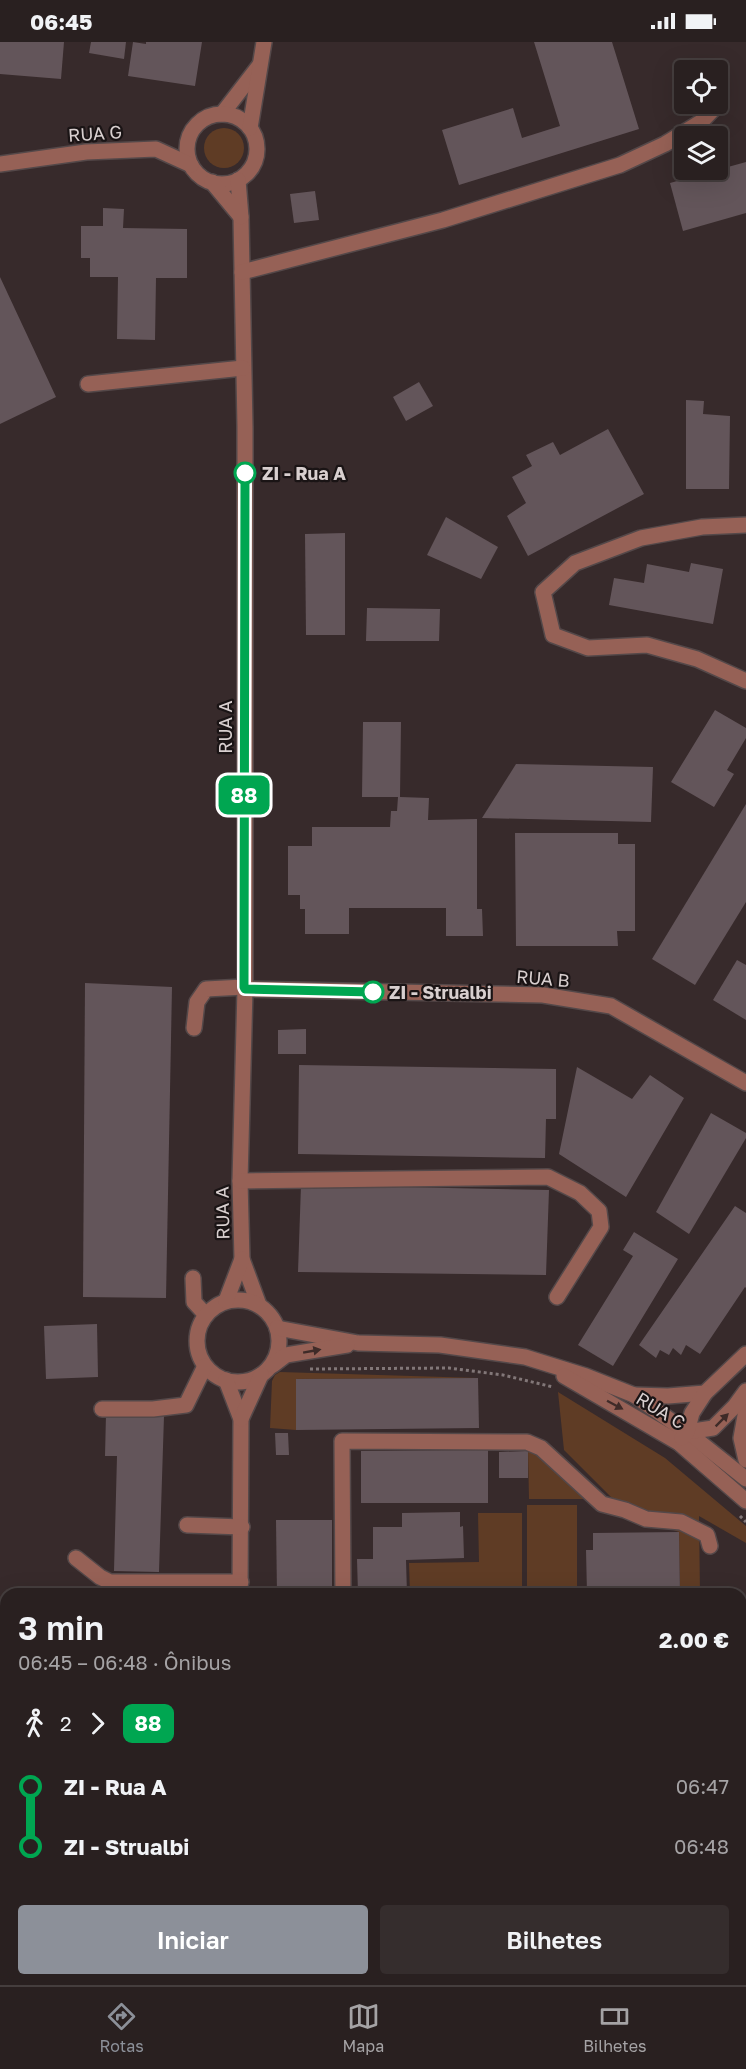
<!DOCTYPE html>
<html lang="pt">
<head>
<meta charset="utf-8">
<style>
  body { margin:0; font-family:"Golos Text",sans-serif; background:#352d2d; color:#f1f3f6; height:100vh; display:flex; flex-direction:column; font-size:22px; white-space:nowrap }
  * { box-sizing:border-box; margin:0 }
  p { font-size:20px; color:#a5a3a5 }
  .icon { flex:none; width:33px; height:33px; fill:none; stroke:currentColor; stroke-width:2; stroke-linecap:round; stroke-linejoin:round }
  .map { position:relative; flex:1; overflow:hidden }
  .sheet { position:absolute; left:0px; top:1546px; width:747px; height:398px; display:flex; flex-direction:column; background:#292020; border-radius:18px 18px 0 0; box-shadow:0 6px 24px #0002,0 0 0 2px #453e3e }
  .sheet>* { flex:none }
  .badge { padding:0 12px; border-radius:9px; font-size:21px; line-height:39px }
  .fabs { position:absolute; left:674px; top:18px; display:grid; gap:12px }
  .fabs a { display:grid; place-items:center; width:54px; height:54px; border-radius:6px; background:#292020; box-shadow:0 6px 24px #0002,0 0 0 2px #453e3e; font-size:30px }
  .map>.badge { position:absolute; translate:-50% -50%; box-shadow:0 0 0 3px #fff }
  .legs { display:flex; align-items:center; gap:9px; height:66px; padding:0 18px; font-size:20px }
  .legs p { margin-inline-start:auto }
  .headline { display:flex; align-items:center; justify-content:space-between; height:102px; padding:0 18px }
  h1 { font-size:33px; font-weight:600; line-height:45px }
  .primary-button { display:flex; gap:12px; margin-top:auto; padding:12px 18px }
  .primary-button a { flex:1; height:69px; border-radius:6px; background:#8c9099; color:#fff; font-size:24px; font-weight:600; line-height:69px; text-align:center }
  .primary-button a+a { background:#352d2d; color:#f1f3f6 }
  ul { padding:0 18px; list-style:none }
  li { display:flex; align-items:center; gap:21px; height:60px; font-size:22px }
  li i { display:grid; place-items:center; width:9px; height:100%; margin:0 8px; background:currentColor }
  li i::after { content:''; width:15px; height:15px; margin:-8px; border:4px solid; border-radius:50%; background:#292020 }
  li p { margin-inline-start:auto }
  li:first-child i { background:linear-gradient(#0000 50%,currentColor 0) }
  li:last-child i { background:linear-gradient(currentColor 50%,#0000 0) }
  .status { display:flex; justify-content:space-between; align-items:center; height:42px; padding:0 30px; background:#292020; direction:ltr }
  .status svg { height:16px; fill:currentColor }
  .dock { display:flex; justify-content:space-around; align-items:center; height:84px; border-top:2px solid #453e3e; background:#292020; font-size:16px; color:#a5a3a5 }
  .dock a { display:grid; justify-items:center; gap:3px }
  .dock .selected { color:#8c9099 }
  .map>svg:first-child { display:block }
  .green { fill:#5f3c25 }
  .building { fill:#63555a }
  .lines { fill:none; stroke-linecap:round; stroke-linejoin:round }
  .minor-casing { stroke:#544849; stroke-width:18 }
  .path { stroke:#827778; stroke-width:3; stroke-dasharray:3 3; stroke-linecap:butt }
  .minor { stroke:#966156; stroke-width:15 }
  .oneway { fill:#3f2b28 }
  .line-1-casing { stroke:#fff; stroke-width:14 }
  .line-1 { stroke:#00a651; stroke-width:9 }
  .stop-1-dot { fill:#fff; stroke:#00a651; stroke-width:3 }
  .labels { text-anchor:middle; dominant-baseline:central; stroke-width:4.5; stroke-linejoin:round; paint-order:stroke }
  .street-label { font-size:18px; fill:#d8cfcf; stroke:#1a1415 }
  .stop-label { font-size:18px; font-weight:bold; fill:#d8cfcf; stroke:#1a1415; text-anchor:start }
</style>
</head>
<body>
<div class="status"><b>06:45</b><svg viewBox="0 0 49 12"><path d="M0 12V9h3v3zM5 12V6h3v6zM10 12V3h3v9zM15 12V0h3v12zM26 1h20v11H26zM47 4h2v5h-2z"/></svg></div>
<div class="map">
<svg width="746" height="1943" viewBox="0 0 746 1943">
  <rect width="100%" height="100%" fill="#372a2b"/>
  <g class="green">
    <circle cx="224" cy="106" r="20"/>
    <path d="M280,1330L478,1336L296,1337V1388L270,1386L272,1339L275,1333Z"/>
    <path d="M558,1350L665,1416L746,1484V1501L699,1474L700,1552H680L679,1490L665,1485L611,1455L564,1408Z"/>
    <path d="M528,1409L534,1410L584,1457H529Z"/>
    <rect x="527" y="1463" width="50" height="89"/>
    <path d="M478,1471H522V1552H410L409,1521L479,1520Z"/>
  </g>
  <g class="building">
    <path d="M0,0H64L61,37L0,32Z"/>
    <path d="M91,0H126L124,17L89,11Z"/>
    <path d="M133,0L146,2V0H202L195,44L128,34Z"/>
    <path d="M534,0H612L639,87L459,143L442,88L513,66L522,96L560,84Z"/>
    <path d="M746,120V171L683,189L670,141Z"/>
    <path d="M315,149L319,178L294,181L290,152Z"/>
    <path d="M103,166L124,167L123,186L187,187V236H156L155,298L117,297L118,235H90V216H81V184H103Z"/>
    <path d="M0,235L56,355L0,382Z"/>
    <path d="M419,340L433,364L406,379L393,355Z"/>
    <path d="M686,358L704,359L703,372L730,374L729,447H686Z"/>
    <path d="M608,387L644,452L528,514L507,474L526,461L512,435L532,424L526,413L553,400L560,413Z"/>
    <path d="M446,475L498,505L481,537L427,513Z"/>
    <path d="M345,491V593H306L305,492Z"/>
    <path d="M691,521L723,527L713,582L609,563L614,536L644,541L647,522L689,530Z"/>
    <path d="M367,566L440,567L439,599H366Z"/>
    <path d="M715,668L746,686V696L727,728L734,732L714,765L671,740Z"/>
    <path d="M363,680H401L400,755L429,756L428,778L477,777V867H482L483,894H446V866H349V892H305V867H300V853H288V804H312V785H390L391,769H397L398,755H362Z"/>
    <path d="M516,722L653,725L651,780L482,776Z"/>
    <path d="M746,762V860L695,943L652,917Z"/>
    <path d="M515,791H618V802H635V889H617L618,904H516Z"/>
    <path d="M737,918L746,923V978L713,958Z"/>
    <path d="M85,941L172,945L166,1256L83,1255Z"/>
    <path d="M306,987V1012H278V988Z"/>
    <path d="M299,1023L556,1027V1077H546L545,1116L298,1112Z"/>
    <path d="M577,1025L632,1057L650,1033L684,1056L626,1155L559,1112Z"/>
    <path d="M711,1071L746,1091V1096L689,1192L656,1170Z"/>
    <path d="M301,1143L549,1148L546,1233L298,1230Z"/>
    <path d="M735,1164L746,1171V1246L745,1245L700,1312L686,1303L681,1313L673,1306L669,1313L660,1308L656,1316L639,1303Z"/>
    <path d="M634,1190L678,1217L613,1324L578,1303L633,1214L623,1208Z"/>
    <path d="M97,1282L98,1335L46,1337L44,1284Z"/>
    <path d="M478,1336L479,1386L296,1388V1337Z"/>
    <path d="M106,1372L164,1374L159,1530L114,1529L117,1414H105Z"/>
    <path d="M275,1391H288L289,1413H276Z"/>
    <path d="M488,1408V1461H361V1409Z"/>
    <path d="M528,1409V1436H499V1410Z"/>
    <path d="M460,1470V1485L463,1484L464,1516L406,1518L407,1552H358L357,1517H373V1485H402V1471Z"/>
    <path d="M276,1478H332V1552H277Z"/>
    <path d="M679,1490L680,1552H587L586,1508H593V1491Z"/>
    <path d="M746,1740V1816H741V1741Z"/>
    <rect x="741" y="1828" width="5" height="54"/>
    <path d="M0,1844H6V1938H184V1943H0Z"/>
  </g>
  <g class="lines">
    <g class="minor-casing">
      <g id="minor">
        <path d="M222,72L259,24"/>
        <circle cx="222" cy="107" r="35"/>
        <path d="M250,86L264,0"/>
        <path d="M0,122L86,110L156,107L191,123"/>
        <path d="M238,138L241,175L245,385V947L240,1139L242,1217L259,1263"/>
        <path d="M212,140L241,175"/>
        <path d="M242,230L443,178L620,123L665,102L701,80L721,59"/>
        <path d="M88,342L243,326"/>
        <path d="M746,483L702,485L641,496L575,521L543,550L553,593L588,606L647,603L697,617L746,639"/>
        <path d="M245,947L543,953L611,964L746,1041"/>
        <path d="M194,986L197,960L206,947L244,945"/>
        <path d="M240,1139L548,1135L580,1151L599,1169L601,1185L557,1255"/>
        <path d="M193,1236L194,1260L206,1273"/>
        <circle cx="238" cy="1299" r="41"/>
        <path d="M226,1259L242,1217"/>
        <path d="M277,1286L358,1301L440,1303L525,1315L586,1334L634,1353L687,1390L746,1437"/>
        <path d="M273,1323L286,1313L347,1303"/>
        <path d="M564,1334L679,1401L746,1459"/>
        <path d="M226,1338L241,1377L240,1552"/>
        <path d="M634,1353L668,1354L705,1351L746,1312"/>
        <path d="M102,1367H153L186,1363L205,1324"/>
        <path d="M746,1368L741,1396L746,1418"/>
        <path d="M241,1377L261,1333"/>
        <path d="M687,1390L713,1386L735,1364L746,1349"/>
        <path d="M682,1396L687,1390L692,1371L705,1351"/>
        <path d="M187,1483L242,1485"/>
        <path d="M76,1516L100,1535L110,1540H241"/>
        <path d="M343,1552L342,1399L527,1400L541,1406L602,1462L625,1468L646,1477L681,1480L707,1493L710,1504"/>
        <path d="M741,1717L746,1716"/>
        <path d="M0,1718H6"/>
        <path d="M741,1924H746"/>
        <path d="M231,1943V1938"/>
      </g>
    </g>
    <g class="path">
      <path d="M310,1327L449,1326L503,1333L553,1345"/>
      <path d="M740,1474L746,1480"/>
    </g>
    <use href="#minor" class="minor"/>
  </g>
  <defs><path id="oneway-solid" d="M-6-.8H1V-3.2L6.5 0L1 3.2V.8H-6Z" transform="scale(1.5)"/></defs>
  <g class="oneway">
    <use href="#oneway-solid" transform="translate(312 1309) rotate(-10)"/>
    <use href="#oneway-solid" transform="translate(615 1363) rotate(28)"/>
    <use href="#oneway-solid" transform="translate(722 1378) rotate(-45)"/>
  </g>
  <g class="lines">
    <g class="line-1-casing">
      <path id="line-1" d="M245,431L244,945L245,947L373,950"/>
    </g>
    <use href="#line-1" class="line-1"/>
  </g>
  <g class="stop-1-dot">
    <circle cx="245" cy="431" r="10"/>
    <circle cx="373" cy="950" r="10"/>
  </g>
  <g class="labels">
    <g class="street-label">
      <text transform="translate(95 91) rotate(-4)">RUA G</text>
      <text transform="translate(225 685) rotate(-90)">RUA A</text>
      <text transform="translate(543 936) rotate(5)">RUA B</text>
      <text transform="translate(222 1171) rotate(-91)">RUA A</text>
      <text transform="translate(661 1368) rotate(31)">RUA C</text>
    </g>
    <g class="stop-label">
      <text x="262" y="431">ZI - Rua A</text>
      <text x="389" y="950">ZI - Strualbi</text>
    </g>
  </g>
</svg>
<div class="fabs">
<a><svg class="icon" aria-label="locate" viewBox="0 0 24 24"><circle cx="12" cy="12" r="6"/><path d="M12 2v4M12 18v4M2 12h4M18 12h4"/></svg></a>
<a><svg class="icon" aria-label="layers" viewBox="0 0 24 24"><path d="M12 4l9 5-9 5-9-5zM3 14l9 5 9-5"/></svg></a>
</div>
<b class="badge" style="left:244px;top:753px;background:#00a651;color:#fff">88</b>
<section class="sheet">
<div class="headline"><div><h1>3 min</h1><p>06:45 – 06:48 · Ônibus</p></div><b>2.00 €</b></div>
<div class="legs"><svg class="icon" aria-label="walk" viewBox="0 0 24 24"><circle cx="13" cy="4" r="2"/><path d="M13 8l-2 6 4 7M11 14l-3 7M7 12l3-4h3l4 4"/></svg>2<svg class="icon" aria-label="forward" viewBox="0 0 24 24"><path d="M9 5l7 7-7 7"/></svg><b class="badge" style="background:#00a651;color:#fff">88</b></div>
<ul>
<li><i style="color:#00a651"></i><b>ZI - Rua A</b><p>06:47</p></li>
<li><i style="color:#00a651"></i><b>ZI - Strualbi</b><p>06:48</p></li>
</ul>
<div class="primary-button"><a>Iniciar</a><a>Bilhetes</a></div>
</section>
</div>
<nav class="dock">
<a class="selected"><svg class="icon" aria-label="directions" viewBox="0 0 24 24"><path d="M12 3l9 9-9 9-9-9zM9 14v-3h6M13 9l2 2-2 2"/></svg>Rotas</a>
<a><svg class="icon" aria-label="map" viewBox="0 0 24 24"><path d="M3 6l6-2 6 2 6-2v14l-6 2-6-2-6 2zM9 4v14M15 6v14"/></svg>Mapa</a>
<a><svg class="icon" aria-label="tickets" viewBox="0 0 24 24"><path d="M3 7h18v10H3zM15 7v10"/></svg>Bilhetes</a>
</nav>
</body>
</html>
